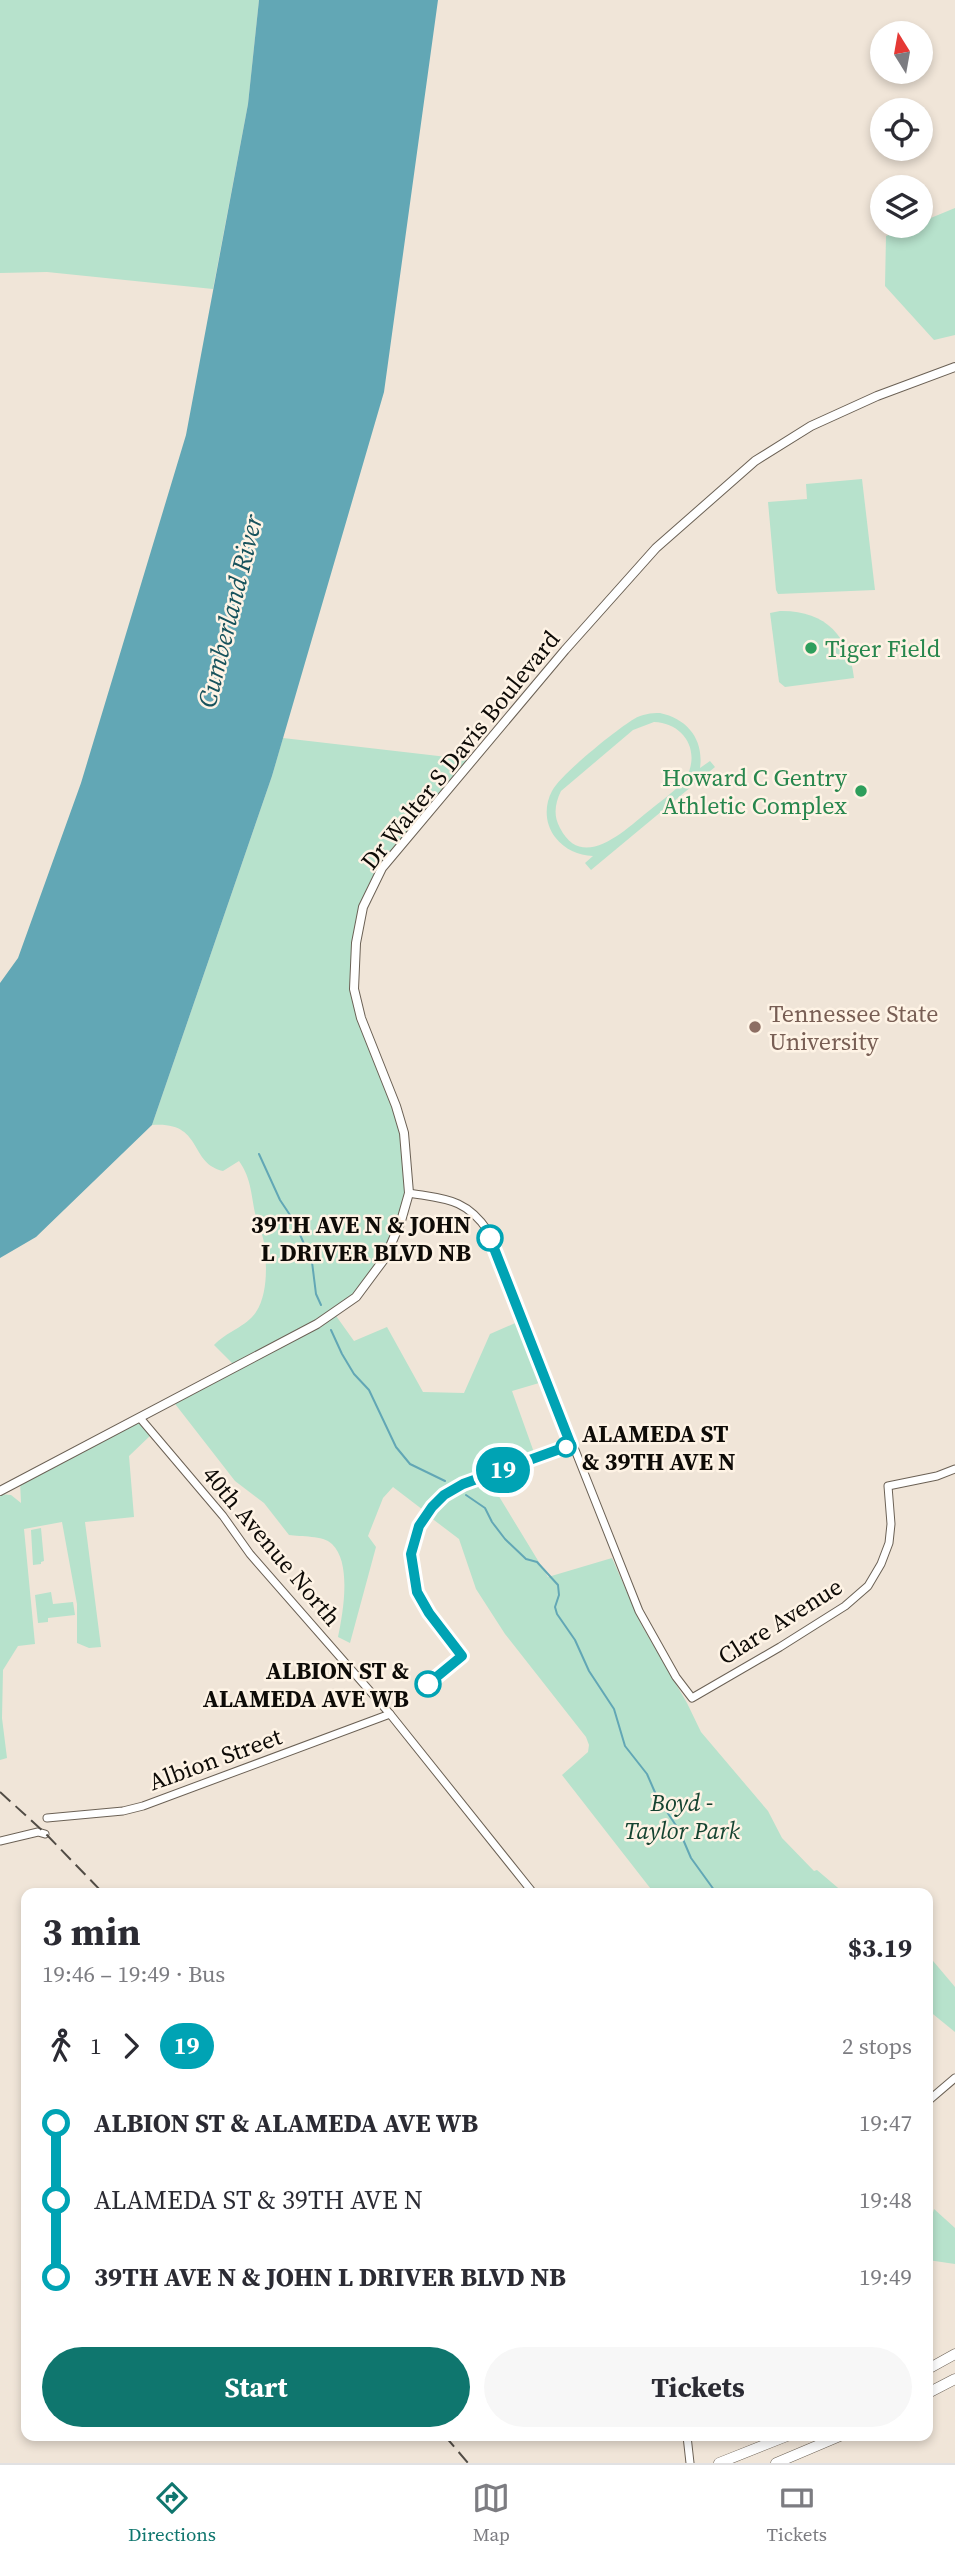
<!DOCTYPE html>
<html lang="en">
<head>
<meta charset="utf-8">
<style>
  body { margin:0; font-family:"Source Serif 4",serif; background:#f7f7f7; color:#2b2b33; height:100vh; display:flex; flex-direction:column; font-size:26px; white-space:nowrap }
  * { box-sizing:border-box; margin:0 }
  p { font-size:23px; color:#7c7c81 }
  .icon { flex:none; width:38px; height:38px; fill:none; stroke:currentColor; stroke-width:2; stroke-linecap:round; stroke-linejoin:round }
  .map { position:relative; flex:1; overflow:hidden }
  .drawer { position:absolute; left:21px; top:1888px; width:912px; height:553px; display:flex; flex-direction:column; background:#fff; border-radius:14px; box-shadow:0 4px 10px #0003 }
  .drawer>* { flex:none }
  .badge { padding:0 14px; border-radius:23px; font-size:24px; line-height:46px }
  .needle { width:46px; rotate:349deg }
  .buttons { position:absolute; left:870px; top:21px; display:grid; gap:14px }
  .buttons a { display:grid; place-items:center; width:63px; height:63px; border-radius:50%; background:#fff; box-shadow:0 4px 10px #0003; font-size:35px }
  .map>.badge { position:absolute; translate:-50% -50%; box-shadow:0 0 0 4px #fff }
  .legs { display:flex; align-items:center; gap:10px; height:77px; padding:0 21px; font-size:23px }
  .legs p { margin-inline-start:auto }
  .head { display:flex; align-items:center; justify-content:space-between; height:119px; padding:0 21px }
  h1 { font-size:38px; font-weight:700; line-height:52px }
  .button { display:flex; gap:14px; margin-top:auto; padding:14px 21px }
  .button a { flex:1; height:80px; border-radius:42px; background:#0f766e; color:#fff; font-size:28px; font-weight:700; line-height:80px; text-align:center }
  .button a+a { background:#f7f7f7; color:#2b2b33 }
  ul { padding:0 21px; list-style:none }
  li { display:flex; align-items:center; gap:24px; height:77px; font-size:26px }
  li i { display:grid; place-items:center; width:10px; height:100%; margin:0 9px; background:currentColor }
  li i::after { content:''; width:18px; height:18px; margin:-9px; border:5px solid; border-radius:50%; background:#fff }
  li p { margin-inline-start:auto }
  li:first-child i { background:linear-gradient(#0000 50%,currentColor 0) }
  li:last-child i { background:linear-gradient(currentColor 50%,#0000 0) }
  .dock { display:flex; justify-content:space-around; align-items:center; height:98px; border-top:2px solid #e1e1e2; background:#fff; font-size:19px; color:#7c7c81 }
  .dock a { display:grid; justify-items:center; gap:4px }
  .dock .on { color:#0f766e }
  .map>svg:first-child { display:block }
  .green { fill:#b7e2cc; fill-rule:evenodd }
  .water { fill:#62a7b5 }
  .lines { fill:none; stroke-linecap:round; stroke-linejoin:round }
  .stream { stroke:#62a7b5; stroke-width:2 }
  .tertiary-casing { stroke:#6b6155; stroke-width:9 }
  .secondary-casing { stroke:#6b6155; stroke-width:10 }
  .motorway-casing { stroke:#6b6155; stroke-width:11 }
  .tertiary { stroke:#fff; stroke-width:7 }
  .secondary { stroke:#fff; stroke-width:8 }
  .motorway { stroke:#fff; stroke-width:10 }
  .rail { stroke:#514c45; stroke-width:2; stroke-dasharray:14 7; stroke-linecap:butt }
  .line-1-casing { stroke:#fff; stroke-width:16 }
  .line-1 { stroke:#00a3b4; stroke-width:10 }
  .leisure-dot { fill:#2e9e5b; stroke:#fef3e5; stroke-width:2.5 }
  .education-dot { fill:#8d6e63; stroke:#fef3e5; stroke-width:2.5 }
  .stop-1-dot { fill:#fff; stroke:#00a3b4; stroke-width:3.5 }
  .labels { text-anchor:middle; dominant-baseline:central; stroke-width:5; stroke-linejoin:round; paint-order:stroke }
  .leisure-label { font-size:24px; fill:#27864d; stroke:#fef3e5; text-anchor:start }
  .street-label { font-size:24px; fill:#0e0b07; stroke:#fef3e5 }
  .education-label { font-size:24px; fill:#785e54; stroke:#fef3e5; text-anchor:start }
  .stop-label { font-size:24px; font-weight:bold; fill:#0e0b07; stroke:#fef3e5; text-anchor:end }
  .park-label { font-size:24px; font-style:italic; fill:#154431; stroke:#fef3e5 }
  .water-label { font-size:26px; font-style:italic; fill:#17525c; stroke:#fef3e5 }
</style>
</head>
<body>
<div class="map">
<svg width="955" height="2463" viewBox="0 0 955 2463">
  <rect width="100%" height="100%" fill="#f0e5d8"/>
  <g class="green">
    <path d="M0,0H259L248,104L213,289L47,272L0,273Z"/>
    <path d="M955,208V335L934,340L885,286L886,236L911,226H920L921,222Z"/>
    <path d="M862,479L875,590L778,594L776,590L768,502L807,499L806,484Z"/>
    <path d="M780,611C825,610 849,636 854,678L785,687L779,682L770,613Z"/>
    <path d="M660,713C688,719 704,740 700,768L710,761L715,767L591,870L585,863L593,856C578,855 565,850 555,837C545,824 544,806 552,791C560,775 617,729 634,719C642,714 651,713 660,713ZM654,722C684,723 701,751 686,778C677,790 662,800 650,810C626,829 583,873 560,828C553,816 555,803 561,791L633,730Z"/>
    <path d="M283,738L473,760L382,868L363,907L354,989L401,1120L409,1193L385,1258L356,1297L334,1313L354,1341L387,1327L423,1392L464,1393L490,1334L522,1320L546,1381L512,1391L536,1458C499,1471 452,1480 427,1513L393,1487L383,1498L368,1536L376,1547L350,1643L338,1637C343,1613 352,1563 332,1544C323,1535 301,1537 289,1535L264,1503L235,1481L172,1400L235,1366L214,1345C226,1332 246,1327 256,1312C268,1294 267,1264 264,1243C263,1234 258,1226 256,1217C251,1197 252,1179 239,1161L223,1171C188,1163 204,1121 152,1125L272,776Z"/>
    <path d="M140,1418L153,1433L129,1456L134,1517L85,1522L101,1647L89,1648L77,1643V1604L62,1522L24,1529L35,1644L18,1646L3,1670L2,1718L7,1758L0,1760V1494L11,1495L21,1503L20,1481Z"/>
    <path d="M489,1480L548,1577L612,1558L641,1624L687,1703L701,1732L768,1811L782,1838L814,1871L817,1870L844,1893H654L562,1775L588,1752L589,1745L586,1737L505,1634L476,1589L459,1539L430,1517C444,1496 466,1489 489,1480Z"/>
    <path d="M41,1528L44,1561L41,1562V1564L33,1565L31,1530Z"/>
    <path d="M51,1592L53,1604L73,1602L75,1615L48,1618V1622L38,1623L35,1595Z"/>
    <path d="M928,1955L955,1987V2032L928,2010Z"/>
    <path d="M934,2209L955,2228V2264L928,2260V2230Z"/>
  </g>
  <path class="water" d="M259,0H438L384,392L272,776L152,1125L36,1237L0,1258V983L18,958L81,783L186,435L248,104Z"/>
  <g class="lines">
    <g class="stream">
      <path d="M259,1154L280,1200L294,1221L312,1262L316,1294L321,1305"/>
      <path d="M331,1330L342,1354L354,1374L369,1390L396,1447L410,1464L445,1481"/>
      <path d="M466,1495L485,1508L492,1522L505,1539L526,1559L537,1562L558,1585L559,1595L555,1607L557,1614L575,1640L589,1671L614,1709L625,1746L647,1774L657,1797L679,1830L691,1858L717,1894"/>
      <path d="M928,2008L932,2007"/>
    </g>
    <g class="tertiary-casing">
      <g id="tertiary">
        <path d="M409,1193C444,1199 466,1198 488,1231L639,1611L676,1677L692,1698L780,1647L845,1606L868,1586L881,1564L889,1543L891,1524L888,1486L937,1476L955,1469"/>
        <path d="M140,1418L223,1516L250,1554L390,1714L534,1894"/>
        <path d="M47,1818L123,1811L143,1806L390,1714"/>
        <path d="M0,1841L38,1832L45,1834"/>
        <path d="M928,2101L955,2078"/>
        <path d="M687,2436L690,2463"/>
      </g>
    </g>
    <g class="secondary-casing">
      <path id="secondary" d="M0,1491L317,1324L356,1297L385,1258L401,1221L409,1193L404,1133L396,1106L361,1018L354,989L356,943L363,907L382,868L565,650L656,548L755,461L811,426L877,396L955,367"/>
    </g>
    <g class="motorway-casing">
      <g id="motorway">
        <path d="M928,2369L955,2354"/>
        <path d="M928,2393L955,2379"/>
        <path d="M719,2463L787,2436"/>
        <path d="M776,2463L840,2436"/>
      </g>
    </g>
    <use href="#tertiary" class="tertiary"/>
    <use href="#secondary" class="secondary"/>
    <use href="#motorway" class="motorway"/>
    <g class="rail">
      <path d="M0,1792L44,1832L104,1894"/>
      <path d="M445,2436L468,2463"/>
    </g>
  </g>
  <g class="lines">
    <g class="line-1-casing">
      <path id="line-1" d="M428,1684L462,1656L429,1613L417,1592L411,1554L419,1526L432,1507L444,1495L463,1484L571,1445L490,1238"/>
    </g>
    <use href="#line-1" class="line-1"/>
  </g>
  <g class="leisure-dot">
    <circle cx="811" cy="648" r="7"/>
    <circle cx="861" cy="791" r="7"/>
  </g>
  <circle class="education-dot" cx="755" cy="1027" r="7"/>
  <g class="stop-1-dot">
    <circle cx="490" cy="1238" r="12"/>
    <circle cx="566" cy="1447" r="9"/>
    <circle cx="428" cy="1684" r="12"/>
  </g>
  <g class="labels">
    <g class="leisure-label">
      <text x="825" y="648">Tiger Field</text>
      <text x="847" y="777" text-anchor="end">Howard C Gentry<tspan x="847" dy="28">Athletic Complex</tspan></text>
    </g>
    <g class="street-label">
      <text transform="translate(460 750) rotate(-51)">Dr Walter S Davis Boulevard</text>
      <text transform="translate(272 1546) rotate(50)">40th Avenue North</text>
      <text transform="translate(780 1621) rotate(-32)">Clare Avenue</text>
      <text transform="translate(215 1759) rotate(-20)">Albion Street</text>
    </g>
    <g class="education-label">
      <text x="769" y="1013">Tennessee State<tspan x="769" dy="28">University</tspan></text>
    </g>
    <g class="stop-label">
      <text x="471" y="1224">39TH AVE N &amp; JOHN<tspan x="471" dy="28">L DRIVER BLVD NB</tspan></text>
      <text x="582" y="1433" text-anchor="start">ALAMEDA ST<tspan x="582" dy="28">&amp; 39TH AVE N</tspan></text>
      <text x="409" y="1670">ALBION ST &amp;<tspan x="409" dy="28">ALAMEDA AVE WB</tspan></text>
    </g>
    <g class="park-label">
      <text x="682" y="1802">Boyd -<tspan x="682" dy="28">Taylor Park</tspan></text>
    </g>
    <g class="water-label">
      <text transform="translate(230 611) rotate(-76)">Cumberland River</text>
    </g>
  </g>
</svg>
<div class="buttons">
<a><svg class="needle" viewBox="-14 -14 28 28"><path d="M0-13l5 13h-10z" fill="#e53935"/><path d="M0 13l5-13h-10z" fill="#7c7c81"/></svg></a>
<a><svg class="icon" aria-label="locate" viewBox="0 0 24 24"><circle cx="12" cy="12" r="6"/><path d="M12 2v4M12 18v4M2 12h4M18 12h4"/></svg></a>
<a><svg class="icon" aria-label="layers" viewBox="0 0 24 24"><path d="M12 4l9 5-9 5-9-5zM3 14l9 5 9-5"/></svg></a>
</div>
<b class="badge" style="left:503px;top:1470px;background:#00a3b4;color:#fff">19</b>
<section class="drawer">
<div class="head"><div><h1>3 min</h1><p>19:46 – 19:49 · Bus</p></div><b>$3.19</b></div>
<div class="legs"><svg class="icon" aria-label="walk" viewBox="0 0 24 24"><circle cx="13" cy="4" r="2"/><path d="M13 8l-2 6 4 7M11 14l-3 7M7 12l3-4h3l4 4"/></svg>1<svg class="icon" aria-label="forward" viewBox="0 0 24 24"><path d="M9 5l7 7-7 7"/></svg><b class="badge" style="background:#00a3b4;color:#fff">19</b><p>2 stops</p></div>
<ul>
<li><i style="color:#00a3b4"></i><b>ALBION ST &amp; ALAMEDA AVE WB</b><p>19:47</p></li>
<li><i style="color:#00a3b4"></i><span>ALAMEDA ST &amp; 39TH AVE N</span><p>19:48</p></li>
<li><i style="color:#00a3b4"></i><b>39TH AVE N &amp; JOHN L DRIVER BLVD NB</b><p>19:49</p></li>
</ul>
<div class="button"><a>Start</a><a>Tickets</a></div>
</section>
</div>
<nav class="dock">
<a class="on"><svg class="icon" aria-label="directions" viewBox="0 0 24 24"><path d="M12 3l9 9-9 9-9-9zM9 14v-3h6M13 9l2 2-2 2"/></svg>Directions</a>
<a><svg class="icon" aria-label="map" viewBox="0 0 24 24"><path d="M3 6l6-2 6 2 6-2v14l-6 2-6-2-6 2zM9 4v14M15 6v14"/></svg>Map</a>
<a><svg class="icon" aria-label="tickets" viewBox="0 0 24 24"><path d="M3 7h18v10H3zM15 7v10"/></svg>Tickets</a>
</nav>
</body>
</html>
